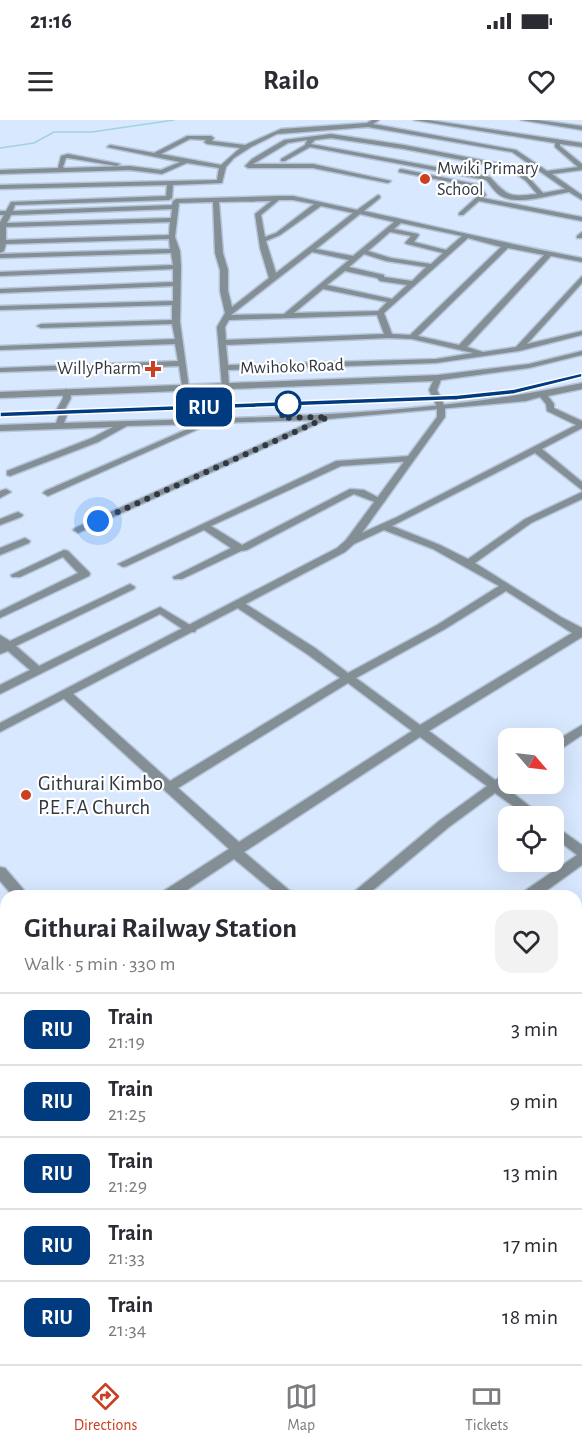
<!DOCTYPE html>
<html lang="en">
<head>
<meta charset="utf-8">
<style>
  body { margin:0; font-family:"Alegreya Sans",sans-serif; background:#f2f2f3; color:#2b2b33; height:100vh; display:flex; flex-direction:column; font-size:22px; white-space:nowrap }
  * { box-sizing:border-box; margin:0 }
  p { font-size:20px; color:#7c7c81 }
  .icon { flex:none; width:33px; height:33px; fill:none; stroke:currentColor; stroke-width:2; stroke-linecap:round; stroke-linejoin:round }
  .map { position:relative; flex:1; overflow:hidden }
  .panel { position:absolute; left:0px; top:770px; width:582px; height:476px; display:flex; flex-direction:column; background:#fff; border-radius:18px 18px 0 0; box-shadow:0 6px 24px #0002 }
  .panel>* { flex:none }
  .badge { padding:0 12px; border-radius:9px; font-size:21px; line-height:39px }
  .needle { width:39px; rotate:118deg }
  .buttons { position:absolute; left:498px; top:608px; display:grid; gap:12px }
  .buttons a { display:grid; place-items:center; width:66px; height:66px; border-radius:12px; background:#fff; box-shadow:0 6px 24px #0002; font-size:30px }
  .you { position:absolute; width:30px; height:30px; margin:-15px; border:4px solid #fff; border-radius:50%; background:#1a73e8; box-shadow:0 0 0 9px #1a73e833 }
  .map>.badge { position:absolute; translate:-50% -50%; box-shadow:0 0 0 3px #fff }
  .round { display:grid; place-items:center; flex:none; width:63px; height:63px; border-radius:18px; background:#f2f2f3 }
  .headline { display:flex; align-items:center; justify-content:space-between; height:102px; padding:0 24px }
  h1 { font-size:28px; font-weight:700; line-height:45px }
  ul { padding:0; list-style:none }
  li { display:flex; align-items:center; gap:18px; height:72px; padding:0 24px; border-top:2px solid #e1e1e2 }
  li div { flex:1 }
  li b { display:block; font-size:22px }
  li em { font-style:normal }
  li .badge { min-width:66px; font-weight:700; text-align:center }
  .status { display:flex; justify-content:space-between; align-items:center; height:42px; padding:0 30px; background:#fff; direction:ltr }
  .status svg { height:16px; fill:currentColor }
  header { display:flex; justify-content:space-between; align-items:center; height:78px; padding:0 24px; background:#fff; font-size:27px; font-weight:700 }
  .menu { display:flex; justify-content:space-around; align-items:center; height:84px; border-top:2px solid #e1e1e2; background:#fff; font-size:16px; color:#7c7c81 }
  .menu a { display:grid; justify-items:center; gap:3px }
  .menu .active { color:#ca4021 }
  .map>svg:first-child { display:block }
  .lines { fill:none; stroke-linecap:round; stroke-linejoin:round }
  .stream { stroke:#a4d4d6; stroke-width:1.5 }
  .minor-casing { stroke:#b6c5d9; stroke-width:3 }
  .tertiary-casing { stroke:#b6c5d9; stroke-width:3 }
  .minor { fill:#838f95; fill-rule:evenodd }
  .tertiary { fill:#838f95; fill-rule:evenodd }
  .rail-casing { stroke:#6c7684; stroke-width:4 }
  .rail { stroke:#fff; stroke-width:2; stroke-dasharray:6; stroke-linecap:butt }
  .line { fill:#003b80; stroke:#fff; stroke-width:1.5 }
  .walk { stroke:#313841; stroke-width:6; stroke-dasharray:0 10.8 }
  .poi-dot { fill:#ca4021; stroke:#fff; stroke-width:2 }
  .stop-dot { fill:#fff; stroke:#003b80; stroke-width:3 }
  .labels { text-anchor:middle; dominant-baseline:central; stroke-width:4.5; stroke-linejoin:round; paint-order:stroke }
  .far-poi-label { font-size:18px; fill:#313841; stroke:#fff; text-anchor:start }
  .far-street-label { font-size:18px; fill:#313841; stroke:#fff }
  .poi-label { font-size:21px; fill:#313841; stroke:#fff; text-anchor:start }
</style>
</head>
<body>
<div class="status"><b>21:16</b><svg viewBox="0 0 49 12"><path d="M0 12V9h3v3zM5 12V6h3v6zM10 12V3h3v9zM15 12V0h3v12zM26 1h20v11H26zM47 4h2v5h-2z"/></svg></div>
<header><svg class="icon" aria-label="menu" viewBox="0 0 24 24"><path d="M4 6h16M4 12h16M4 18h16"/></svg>Railo<svg class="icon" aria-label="heart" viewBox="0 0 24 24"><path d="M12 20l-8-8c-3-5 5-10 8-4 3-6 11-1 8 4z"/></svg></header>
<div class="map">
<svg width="582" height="1244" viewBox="0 0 582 1244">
  <rect width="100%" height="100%" fill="#d7e8ff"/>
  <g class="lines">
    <path class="stream" d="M0,28L34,23L54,12H92L174,0"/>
    <g class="minor-casing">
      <g id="minor">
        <path d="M372,0H379L373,4L516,30L547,51L578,47L555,27V23L414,0H428L582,23V27L560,24V26L582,44V50L552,54L582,75V80L569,72C549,75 522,85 503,77C495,74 491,65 486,60L310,27L285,41H281V39L305,25L307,20L288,23L253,44H313L391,61L388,63L313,48H248L245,46L252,39L284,20L331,14L404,25L513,46L530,59L543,73L565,69L512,32L368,7L277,14L251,27L234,38L226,47L222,63L173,65L172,78L169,80L15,85L13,91L172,85L173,81L176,79L278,76H293L357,90L378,75L380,76V78L364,91C437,107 509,124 582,138V142L551,136L467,227L483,232L516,227L582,156V163L527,224L582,211V215L519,231L436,243L228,250L229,265L222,267L217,207L225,193L220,171V150L215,133L213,82L179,83L175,117L180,131L181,147L180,202L189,268L182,266L179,246L0,252V248L178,241L175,224L0,230V226L175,219L172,204L41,208L37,206L41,204L172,200V185L0,190V186L173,181V166L0,173V169L173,162V149L0,156V152L173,145L171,133L0,138V134L170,129L169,119L6,124L4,131L0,133V102L4,95H0V91H6L11,82L166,76L167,65L0,69V65L217,60L219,48L187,43L162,54L130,50L0,54V50L58,48L61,36L68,34L120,44L117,46L68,38H66L63,47L65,48L130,46L161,50L180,42L107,27L110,25L154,33L187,16H211L214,18L212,21L245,25L281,9L367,3ZM331,18L404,29L509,49L526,61L537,74C510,77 508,77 490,57L311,24L315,20ZM190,19L206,20L204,22L207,24L240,28L221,45L161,34ZM279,80H293L314,84L276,113L265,117L261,95ZM271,81L255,94L260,128L269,158L232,187L228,171V150L223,133L219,82ZM321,86L353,93L276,153L266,121L280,115ZM172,89L171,98L7,103L11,95ZM360,94L394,102L353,136L316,129ZM170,102L169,115L6,120V107ZM401,103L462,116L446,130L414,122L419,115L418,114L394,109ZM390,112L411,116L405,123L407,124L443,133L431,144L391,138L368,131ZM468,118L501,127L410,215L392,214L384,193ZM508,128L544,135L459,225L418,216ZM312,132L349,140L284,194L231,195ZM364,134L386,141L426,147L412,161L384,157V155L349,147ZM345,151L377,158L380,161L407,165L392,179L327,165ZM323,169L387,182L378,191L294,193ZM377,195L384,214L226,220L225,207L229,200ZM389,218L412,219L473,233L436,239L228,245L226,225Z"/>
        <path d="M521,0H537L582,6V10Z"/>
        <path d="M401,49L480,65L486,75L483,78L582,97V101L479,81L463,95H459V93L479,75L476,67L399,52V50Z"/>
        <path d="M582,112V118H577V116Z"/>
        <path d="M582,263V269L548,276L554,284V288L582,301V308L542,329L582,362V370L535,333L392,406L440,425L468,439L525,399L582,372V379L531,403L475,443L561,497L582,508V517L429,611L495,660L508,653V663L504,666L542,696H527L495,673L449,707L366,776H349L439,701L487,666L420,617L244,732L296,776H279L234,739L178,776H160L162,772L229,729L63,578L61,575L63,572H71L170,661L340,558L307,534L236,487L235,485L236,483H244L315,528L348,553L437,505L499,466L433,429L384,410L354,424H346V420L397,397L576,305L547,291L546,284L540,277L526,281L328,299L78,413L73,410L75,408L315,300L212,303L48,376L43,373L45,371L199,304L127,306L98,322L10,356L7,355V351L92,318L113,307L0,311V305L56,303L59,295L57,289L63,278L62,272L66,269L70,272L71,278L65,289L67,295L64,303C236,297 414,299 582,263ZM506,471L572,513L420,605L356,558L445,509ZM348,563L412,611L239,722L178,668Z"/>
        <path d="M410,336L413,337V341L341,346L211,406L242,425L350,369L364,370L385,381L380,384L354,374L247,430L241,431L182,459H174L173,457L231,428L204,410L127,446L123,447L118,444L336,341Z"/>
        <path d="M6,369L11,372L0,378V371Z"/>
        <path d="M18,392L23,395L21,397L0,405V399Z"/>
        <path d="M25,418L30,421L29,423L0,435V428Z"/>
        <path d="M64,430L68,431L89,452L90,454L89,456L0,498V491L78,453L63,437L20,457H12L11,455Z"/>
        <path d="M130,464L135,467L134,469L16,526L39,546L160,487L195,508L196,510L195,512H187L160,494L0,574V565L30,550L8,531L0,534V515L10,521Z"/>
        <path d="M582,605V615L558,631L554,632V622Z"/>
        <path d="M554,705L582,725V745L539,776H521L523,772L577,735L554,717Z"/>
        <path d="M0,821L6,824V840L0,837Z"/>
        <path d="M582,876V890L576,892V878Z"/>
        <path d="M576,915L582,918V935L576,932Z"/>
        <path d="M0,941L6,944V962L0,959Z"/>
        <path d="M582,1054V1072L576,1075V1057Z"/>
        <path d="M6,1083V1101L0,1103V1085Z"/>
        <path d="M576,1084L582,1086V1106L576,1104Z"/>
        <path d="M6,1182V1202L0,1205V1185Z"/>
        <path d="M380,1239H400L398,1244H378Z"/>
        <path d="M423,1239H443L445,1244H425Z"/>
      </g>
    </g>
    <g class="tertiary-casing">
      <g id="tertiary">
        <path d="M582,231V235L529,248L441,260L437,270L445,287V297L354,424L345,432L0,612V603L337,428L346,420L437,297V287L429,270L433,261L0,278V272L438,255L529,244Z"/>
        <path d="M0,747L5,748L29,776H13L0,761Z"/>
        <path d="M46,1239H68L66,1244H44Z"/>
      </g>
    </g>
    <use href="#minor" class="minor"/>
    <use href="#tertiary" class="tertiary"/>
    <g class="rail-casing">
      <path id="rail" d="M0,295L457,277L514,272L582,255"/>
    </g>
    <use href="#rail" class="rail"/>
  </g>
  <path class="line" d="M582,253V257L514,274L457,280L0,297V292L457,275L514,269Z"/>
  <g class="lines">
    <path class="walk" d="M98,401L328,297L281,298L288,284"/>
  </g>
  <g class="poi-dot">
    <circle cx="425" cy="59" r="6"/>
    <path d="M150 240h6v6h6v6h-6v6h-6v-6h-6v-6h6z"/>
    <circle cx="26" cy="675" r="6"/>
  </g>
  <circle class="stop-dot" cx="288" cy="284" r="12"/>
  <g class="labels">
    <g class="far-poi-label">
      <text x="437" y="49">Mwiki Primary<tspan x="437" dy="21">School</tspan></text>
      <text x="141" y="249" text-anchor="end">WillyPharm</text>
    </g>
    <g class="far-street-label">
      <text transform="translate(292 247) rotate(-2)">Mwihoko Road</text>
    </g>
    <g class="poi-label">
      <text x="38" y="663">Githurai Kimbo<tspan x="38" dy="24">P.E.F.A Church</tspan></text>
    </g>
  </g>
</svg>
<div class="buttons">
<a><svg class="needle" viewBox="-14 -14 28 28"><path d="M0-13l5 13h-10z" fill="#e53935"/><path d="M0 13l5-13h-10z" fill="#7c7c81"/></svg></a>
<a><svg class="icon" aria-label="locate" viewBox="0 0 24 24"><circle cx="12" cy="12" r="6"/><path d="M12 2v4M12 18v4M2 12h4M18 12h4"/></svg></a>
</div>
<div class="you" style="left:98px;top:401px"></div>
<b class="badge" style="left:204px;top:287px;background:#003b80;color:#fff">RIU</b>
<section class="panel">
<div class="headline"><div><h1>Githurai Railway Station</h1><p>Walk · 5 min · 330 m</p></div><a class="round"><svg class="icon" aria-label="heart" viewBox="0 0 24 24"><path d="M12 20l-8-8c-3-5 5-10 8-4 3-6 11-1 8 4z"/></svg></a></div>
<ul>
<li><span class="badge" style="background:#003b80;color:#fff">RIU</span><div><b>Train</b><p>21:19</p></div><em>3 min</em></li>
<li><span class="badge" style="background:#003b80;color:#fff">RIU</span><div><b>Train</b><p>21:25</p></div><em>9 min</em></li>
<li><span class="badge" style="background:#003b80;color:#fff">RIU</span><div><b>Train</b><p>21:29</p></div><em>13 min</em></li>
<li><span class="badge" style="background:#003b80;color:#fff">RIU</span><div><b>Train</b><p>21:33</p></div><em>17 min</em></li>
<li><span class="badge" style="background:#003b80;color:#fff">RIU</span><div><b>Train</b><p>21:34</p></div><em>18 min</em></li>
</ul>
</section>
</div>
<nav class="menu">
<a class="active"><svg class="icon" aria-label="directions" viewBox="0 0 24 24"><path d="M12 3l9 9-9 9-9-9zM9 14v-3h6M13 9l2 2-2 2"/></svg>Directions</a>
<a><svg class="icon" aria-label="map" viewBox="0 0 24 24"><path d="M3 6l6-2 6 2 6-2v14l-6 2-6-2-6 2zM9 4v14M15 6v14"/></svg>Map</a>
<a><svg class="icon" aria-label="tickets" viewBox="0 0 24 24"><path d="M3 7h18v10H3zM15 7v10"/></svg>Tickets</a>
</nav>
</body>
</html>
